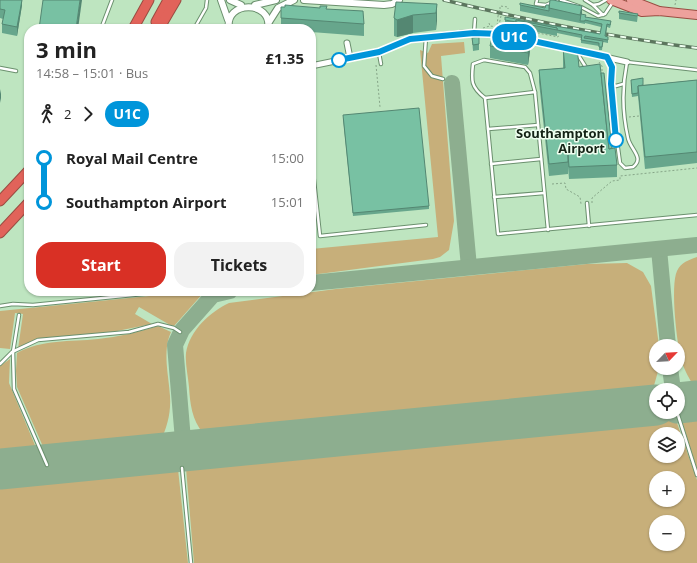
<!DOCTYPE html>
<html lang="en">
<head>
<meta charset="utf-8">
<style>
  body { margin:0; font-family:"Open Sans",sans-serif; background:#f2f2f2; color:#222; height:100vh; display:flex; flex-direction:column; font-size:15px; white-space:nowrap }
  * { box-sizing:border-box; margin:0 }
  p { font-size:13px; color:#767676 }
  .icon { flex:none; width:22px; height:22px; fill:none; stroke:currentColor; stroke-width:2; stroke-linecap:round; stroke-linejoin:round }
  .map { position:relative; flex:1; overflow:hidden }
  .sheet { position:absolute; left:24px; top:24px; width:292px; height:272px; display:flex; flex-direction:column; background:#fff; border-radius:16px; box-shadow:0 1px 3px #0004 }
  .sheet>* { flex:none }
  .badge { padding:0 8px; border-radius:13px; font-size:14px; line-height:26px }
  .needle { width:26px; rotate:65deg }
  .tools { position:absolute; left:649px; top:339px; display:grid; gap:8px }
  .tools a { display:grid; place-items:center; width:36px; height:36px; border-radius:50%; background:#fff; box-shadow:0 1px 3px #0004; font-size:20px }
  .map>.badge { position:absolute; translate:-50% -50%; box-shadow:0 0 0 2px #fff }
  .legs { display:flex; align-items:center; gap:6px; height:44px; padding:0 12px; font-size:13px }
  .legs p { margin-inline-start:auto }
  .head { display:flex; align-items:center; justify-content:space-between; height:68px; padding:0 12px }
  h1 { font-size:22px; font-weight:700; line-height:30px }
  .primary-button { display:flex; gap:8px; margin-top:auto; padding:8px 12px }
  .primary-button a { flex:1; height:46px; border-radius:16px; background:#d93025; color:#fff; font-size:16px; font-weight:700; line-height:46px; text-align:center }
  .primary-button a+a { background:#f2f2f2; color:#222 }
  ul { padding:0 12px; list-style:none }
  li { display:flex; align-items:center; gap:14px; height:44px; font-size:15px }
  li i { display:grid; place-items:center; width:6px; height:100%; margin:0 5px; background:currentColor }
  li i::after { content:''; width:10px; height:10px; margin:-5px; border:3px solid; border-radius:50%; background:#fff }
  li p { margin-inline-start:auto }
  li:first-child i { background:linear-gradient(#0000 50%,currentColor 0) }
  li:last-child i { background:linear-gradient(currentColor 50%,#0000 0) }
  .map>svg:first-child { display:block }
  .green { fill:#c7af7a; fill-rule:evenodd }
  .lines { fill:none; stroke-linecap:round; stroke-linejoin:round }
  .taxiway { stroke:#8dae8f; stroke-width:16 }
  .runway { stroke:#8dae8f; stroke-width:41 }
  .service-casing { stroke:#6b906e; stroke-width:4.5 }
  .minor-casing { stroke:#6b906e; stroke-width:7 }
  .tertiary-casing { stroke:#6b906e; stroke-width:8 }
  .primary-casing { stroke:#994d42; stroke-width:10 }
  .motorway-casing { stroke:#994d42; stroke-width:11 }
  .path { stroke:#86a588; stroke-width:1; stroke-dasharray:2 2; stroke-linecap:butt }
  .service { stroke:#fff; stroke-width:2.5 }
  .minor { stroke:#fff; stroke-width:5 }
  .tertiary { stroke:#fff; stroke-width:6 }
  .primary { stroke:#eda19c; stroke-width:8 }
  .motorway { stroke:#e1635a; stroke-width:9 }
  .rail-casing { stroke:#5c765e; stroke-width:3.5 }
  .rail { stroke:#effff0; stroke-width:2; stroke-dasharray:6; stroke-linecap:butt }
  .path-bridge { stroke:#86a588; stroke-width:1; stroke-dasharray:2 2; stroke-linecap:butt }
  .wall { fill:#67a68c }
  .shaded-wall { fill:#548772 }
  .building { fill:#78c1a3; stroke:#548772 }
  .line-1-casing { stroke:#fff; stroke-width:9 }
  .line-1 { stroke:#0095da; stroke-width:6 }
  .stop-1-dot { fill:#fff; stroke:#0095da; stroke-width:2 }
  .labels { text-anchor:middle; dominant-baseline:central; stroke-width:3; stroke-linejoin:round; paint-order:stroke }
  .stop-label { font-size:13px; font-weight:bold; fill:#142316; stroke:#effff0; text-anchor:end }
</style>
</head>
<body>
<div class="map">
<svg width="697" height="563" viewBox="0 0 697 563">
  <rect width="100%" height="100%" fill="#bee5c0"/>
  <g class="green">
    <path d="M464,42L465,53L441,56L454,221L449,250L440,257L433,259L311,275V249L438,237L420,50L428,53L432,44Z"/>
    <path d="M697,257V385H693C689,378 685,371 682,363C677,346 670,286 677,271C681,262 689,260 697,257Z"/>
    <path d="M627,263L643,272L651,286L659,346H656V368H659L653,389L203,433C192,420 190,404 189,387C188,376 185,363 186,353C190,330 210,312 229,303L336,289L587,264Z"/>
    <path d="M172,291H205L174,326L170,325L139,307L135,314L152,324L102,334L38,339L18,349L23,314L15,313L10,349L0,348V311L169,294Z"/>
    <path d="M158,326L171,332C162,351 169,376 170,396C171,411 168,424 162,438L44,449L17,387L16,371L17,353C43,339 69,342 98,339C118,337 139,332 158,326Z"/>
    <path d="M10,359L9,383L37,450L0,453V366Z"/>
    <path d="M697,418V469L683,425V419Z"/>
    <path d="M676,420L697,480V563H194L186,468ZM656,434H678V456H656ZM656,478H678V500H656ZM656,522H678V544H656Z"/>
    <path d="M178,469L188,563H0V486Z"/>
  </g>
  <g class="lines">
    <g class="taxiway">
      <path d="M452,83L469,267"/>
      <path d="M659,249L668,346"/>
      <path d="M311,283L697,245"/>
      <path d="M670,368L673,390"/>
      <path d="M184,452L175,345L182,330L213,295L230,291"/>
    </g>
    <g class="runway">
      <path d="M678,403L697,401"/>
      <path d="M0,469L656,405"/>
    </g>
    <g class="service-casing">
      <g id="service">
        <path d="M537,0L536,4L546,5L557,0"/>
        <path d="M561,0L581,7L598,16L605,14L613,2"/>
        <path d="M585,0L593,5L603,15"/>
        <path d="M593,5L599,4L606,0"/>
        <path d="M101,29L112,0"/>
        <path d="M194,29L206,8L207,0"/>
        <path d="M474,33L475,19"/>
        <path d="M426,37L424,66L432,76L443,79"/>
        <path d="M379,53L381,64"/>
        <path d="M577,53L587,69"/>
        <path d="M608,58L612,67L614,119L620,163L625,168L633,167C645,158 630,149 628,138C622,112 622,87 627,62L697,70"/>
        <path d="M0,68L16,71"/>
        <path d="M611,84L616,86L623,84"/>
        <path d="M535,92L530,73L525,67L484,60L473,64C471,81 471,87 485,98L498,234L697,215"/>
        <path d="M485,98L535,92L548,230"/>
        <path d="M488,129L538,125"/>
        <path d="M311,153L320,236L426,225"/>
        <path d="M491,164L541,159"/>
        <path d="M494,197L544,193"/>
        <path d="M587,203L589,226"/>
        <path d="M0,306L13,304L33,305L163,292"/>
        <path d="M19,315L13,352L14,389L47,465"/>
        <path d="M0,364L12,352L38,340L129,332L158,324L174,328L180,332"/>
        <path d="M677,412L697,475"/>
        <path d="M182,468L191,563"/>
      </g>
    </g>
    <g class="minor-casing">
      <g id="minor">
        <path d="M525,39L627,62"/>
        <path d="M347,43L350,58"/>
        <path d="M311,66L379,52L410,39L463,33L497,34"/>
      </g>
    </g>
    <g class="tertiary-casing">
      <g id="tertiary">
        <path d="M221,0L228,20"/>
        <path d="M230,0L241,5"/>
        <path d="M304,0L384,5L392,4L399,0"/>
        <path d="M255,5L276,0"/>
        <path d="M269,22L278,8L294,0"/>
        <path d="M229,29C224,0 273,0 268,29"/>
      </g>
    </g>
    <g class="primary-casing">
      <g id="primary">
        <path d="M611,0L642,12L659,11L697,15"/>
        <path d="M631,0L659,11"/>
      </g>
    </g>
    <g class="motorway-casing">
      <g id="motorway">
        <path d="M156,22L168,0"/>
        <path d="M133,29L149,0"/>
        <path d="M159,29L176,0"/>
        <path d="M0,201L29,170"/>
        <path d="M0,233L29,202"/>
      </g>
    </g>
    <g class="path">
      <path d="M675,5L676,0"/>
      <path d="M500,9V6L508,7V9"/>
      <path d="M501,16L499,25L497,27L502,30"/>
      <path d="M489,23L490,26L497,27L498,16"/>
      <path d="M483,28L490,26"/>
      <path d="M506,35L507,31L513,28L558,37L559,34"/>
      <path d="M599,62L602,66V74"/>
      <path d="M376,65L380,107"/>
      <path d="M629,117L639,116"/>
      <path d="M552,184L565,183L566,189L580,197L581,204"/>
      <path d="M592,203V198L612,181L620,180V176L697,168"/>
    </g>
    <use href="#service" class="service"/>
    <use href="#minor" class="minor"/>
    <use href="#tertiary" class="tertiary"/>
    <use href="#primary" class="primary"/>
    <use href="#motorway" class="motorway"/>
    <g class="rail-casing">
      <path id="rail" d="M444,0C527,20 612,37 697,48"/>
    </g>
    <use href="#rail" class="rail"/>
    <path class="path-bridge" d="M498,16L500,9"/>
  </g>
  <g class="wall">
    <path d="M0,0H22V5L17,36L2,33V24L3,19L0,18Z"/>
    <path d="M437,4L436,30L413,33L397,37L394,36V18Z"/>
    <path d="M520,5L545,8L546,5L582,14L585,17L611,24L610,28L607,27L606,36L608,40V43L603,42L602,50H599V46L581,43V38L557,33V36L516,28V25L505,23V20L600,34L601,27L585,23V24L520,11Z"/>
    <path d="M327,9L364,24V36L311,32V29H281V18Z"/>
    <path d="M619,11L638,14L637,22L619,19Z"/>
    <path d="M472,38L479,44V50L473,51Z"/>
    <path d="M490,46L530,51L528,65L490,58Z"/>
    <path d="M563,48L579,67L612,148L617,165V177L569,179L568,167V174L549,176L539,82V70L563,68Z"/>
    <path d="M697,80V163L645,169L638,96L632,97L631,83L643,85Z"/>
    <path d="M343,118L429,206V209L353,216Z"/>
  </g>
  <g class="shaded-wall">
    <path d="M22,0V5L17,36V27Z"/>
    <path d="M80,0H82L78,29H76Z"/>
    <path d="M437,4V21L436,30V13Z"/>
    <path d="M582,6V15L580,21V15Z"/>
    <path d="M413,15V33L397,37V20Z"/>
    <path d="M530,39V51L528,65V53Z"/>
    <path d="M1,89V98L0,103V94Z"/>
  </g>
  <g class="building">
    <path d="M0,0H22L17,27L2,24L5,10L0,9Z"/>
    <path d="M43,0H80L76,29H39Z"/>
    <path d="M550,0H553L582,6L580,15L549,8Z"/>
    <path d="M396,2L437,4L436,13L413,15L397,20L394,18Z"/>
    <path d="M520,3L545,8L546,5H549V11L520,5Z"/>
    <path d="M285,5L320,8V6H327L326,9L363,11L364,24L281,18V7H285Z"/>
    <path d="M619,11L638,14L637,16L619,13Z"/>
    <path d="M581,14L586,15L585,17L611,21L610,25L607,24L605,36L608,37V40L585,36L584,38L603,41L602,47H599V43L581,40L582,35L557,30V28L516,20V22L505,20V17L600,34L602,24L585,20V21H580Z"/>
    <path d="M516,20L557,28V30L516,22Z"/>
    <path d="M493,33L530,39L528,53L490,46Z"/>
    <path d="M479,37V44L473,45L472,38Z"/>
    <path d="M577,47L579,67L600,64L609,149L615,148L617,165L569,167L568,155V162L549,164L539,70L565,68L563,48Z"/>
    <path d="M601,73H604L612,148L609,149Z"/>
    <path d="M643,78V85L638,86V93L632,94L631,80Z"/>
    <path d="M697,80V152L645,157L638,86Z"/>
    <path d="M419,108L429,206L353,213L343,115Z"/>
  </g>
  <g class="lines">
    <g class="line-1-casing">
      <path id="line-1" d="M339,60L379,52L410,39L474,33L501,34L607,57L612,67L611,84L616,140"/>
    </g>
    <use href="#line-1" class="line-1"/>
  </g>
  <g class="stop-1-dot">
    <circle cx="339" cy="60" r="7"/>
    <circle cx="616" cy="140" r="7"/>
  </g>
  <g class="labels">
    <g class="stop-label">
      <text x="605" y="133">Southampton<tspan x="605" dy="15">Airport</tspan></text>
    </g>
  </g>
</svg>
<div class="tools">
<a><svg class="needle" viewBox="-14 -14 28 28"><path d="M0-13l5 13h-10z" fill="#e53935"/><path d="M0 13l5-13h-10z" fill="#767676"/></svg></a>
<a><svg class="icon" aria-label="locate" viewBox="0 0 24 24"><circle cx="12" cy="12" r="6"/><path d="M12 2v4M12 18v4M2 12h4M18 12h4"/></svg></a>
<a><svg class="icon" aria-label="layers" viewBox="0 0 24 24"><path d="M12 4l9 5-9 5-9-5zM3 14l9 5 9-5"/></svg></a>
<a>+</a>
<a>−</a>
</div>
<b class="badge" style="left:514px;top:37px;background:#0095da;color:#fff">U1C</b>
<section class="sheet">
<div class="head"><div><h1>3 min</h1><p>14:58 – 15:01 · Bus</p></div><b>£1.35</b></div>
<div class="legs"><svg class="icon" aria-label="walk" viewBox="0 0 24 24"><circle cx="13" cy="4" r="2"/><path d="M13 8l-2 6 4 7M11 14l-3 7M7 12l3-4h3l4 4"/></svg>2<svg class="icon" aria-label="forward" viewBox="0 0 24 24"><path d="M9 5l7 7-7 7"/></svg><b class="badge" style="background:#0095da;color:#fff">U1C</b></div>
<ul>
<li><i style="color:#0095da"></i><b>Royal Mail Centre</b><p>15:00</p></li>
<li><i style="color:#0095da"></i><b>Southampton Airport</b><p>15:01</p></li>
</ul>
<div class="primary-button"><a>Start</a><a>Tickets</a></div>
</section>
</div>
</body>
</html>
